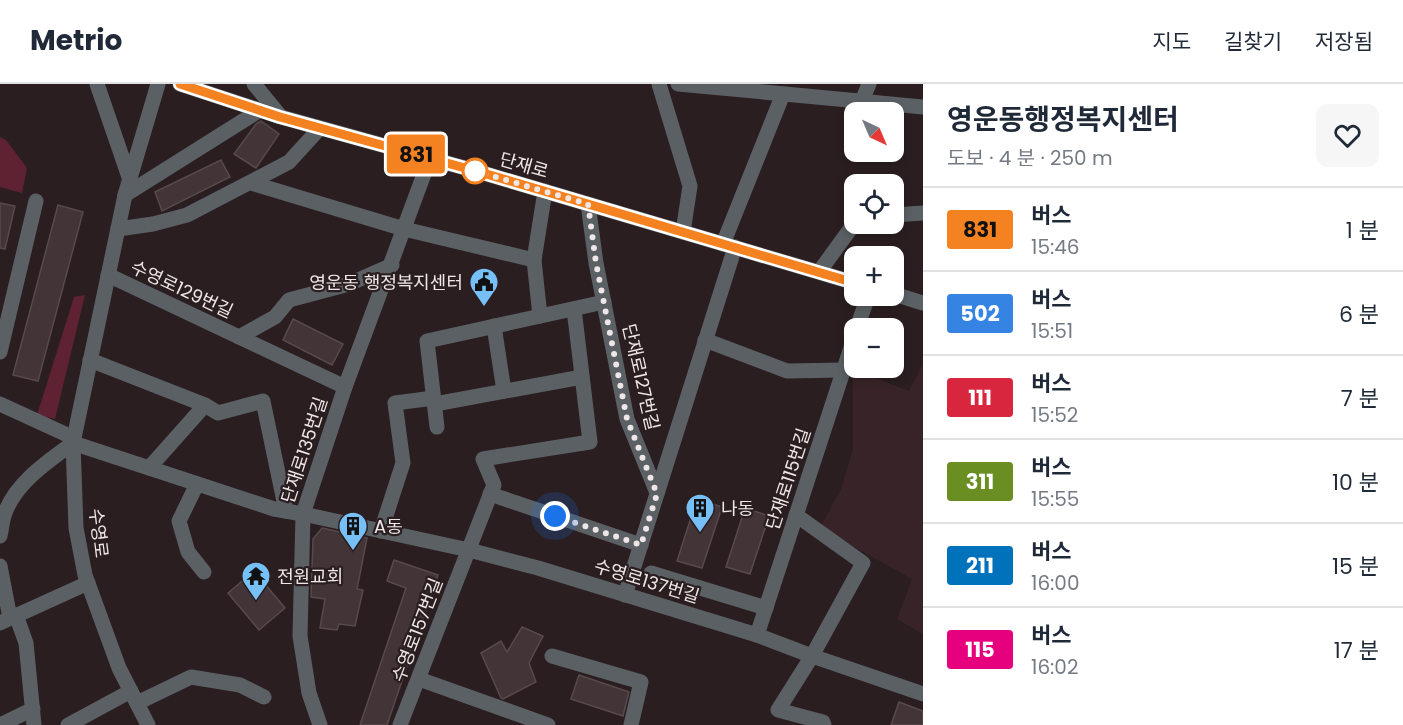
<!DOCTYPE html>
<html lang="ko">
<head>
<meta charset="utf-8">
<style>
  body { margin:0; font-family:Poppins,"Noto Sans KR",sans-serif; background:#f6f6f7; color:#1f2937; height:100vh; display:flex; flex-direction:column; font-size:22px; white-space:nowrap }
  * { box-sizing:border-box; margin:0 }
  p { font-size:20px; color:#747a83 }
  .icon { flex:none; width:33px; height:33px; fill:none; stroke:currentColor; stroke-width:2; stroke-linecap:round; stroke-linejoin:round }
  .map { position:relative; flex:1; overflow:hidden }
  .panel { display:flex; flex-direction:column; background:#fff; width:480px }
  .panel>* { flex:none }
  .badge { padding:0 12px; border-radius:4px; font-size:21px; line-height:39px }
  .needle { width:39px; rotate:136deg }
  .tools { position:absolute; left:844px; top:18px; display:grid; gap:12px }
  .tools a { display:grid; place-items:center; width:60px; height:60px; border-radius:12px; background:#fff; box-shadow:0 3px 9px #0003; font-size:30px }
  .you { position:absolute; width:30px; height:30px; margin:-15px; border:4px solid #fff; border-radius:50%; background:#1a73e8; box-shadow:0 0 0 9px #1a73e833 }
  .map>.badge { position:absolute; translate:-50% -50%; box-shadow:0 0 0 3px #fff }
  .round { display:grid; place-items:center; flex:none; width:63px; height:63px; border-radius:12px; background:#f6f6f7 }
  .overview { display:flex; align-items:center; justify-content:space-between; height:102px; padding:0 24px }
  h1 { font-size:28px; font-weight:700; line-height:45px }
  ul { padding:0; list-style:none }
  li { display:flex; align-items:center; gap:18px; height:84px; padding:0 24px; border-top:2px solid #e0e1e3 }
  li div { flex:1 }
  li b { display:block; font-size:22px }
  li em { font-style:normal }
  li .badge { min-width:66px; font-weight:700; text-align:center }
  header { display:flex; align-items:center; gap:36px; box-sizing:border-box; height:84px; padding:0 30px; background:#fff; border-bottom:2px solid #e0e1e3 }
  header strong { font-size:28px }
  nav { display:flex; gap:33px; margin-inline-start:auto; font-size:21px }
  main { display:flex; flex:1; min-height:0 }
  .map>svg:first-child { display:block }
  .built { fill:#382428 }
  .green { fill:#5f2233 }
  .building { fill:#423437; stroke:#584a4c; stroke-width:1.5 }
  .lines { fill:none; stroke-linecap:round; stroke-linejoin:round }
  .minor { stroke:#5b6064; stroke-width:15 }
  .line-casing { stroke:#fff; stroke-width:14 }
  .line { stroke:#f58220; stroke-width:9 }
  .walk { stroke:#efe6e7; stroke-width:6; stroke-dasharray:0 10.8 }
  .stop-dot { fill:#fff; stroke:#f58220; stroke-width:3 }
  .labels { text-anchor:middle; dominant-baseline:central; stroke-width:4.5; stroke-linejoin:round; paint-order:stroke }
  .street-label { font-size:18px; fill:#efe6e7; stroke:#2a1e20 }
  .poi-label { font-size:18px; fill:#efe6e7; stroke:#2a1e20; text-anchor:start }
</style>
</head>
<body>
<header>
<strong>Metrio</strong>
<nav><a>지도</a><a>길찾기</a><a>저장됨</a></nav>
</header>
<main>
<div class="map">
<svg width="923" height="641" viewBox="0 0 923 641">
  <rect width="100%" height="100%" fill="#2a1e20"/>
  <path class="built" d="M923,280V550L897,535L912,495L820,444L841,405L853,365V285L909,307Z"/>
  <g class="green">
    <path d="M0,53L6,56L27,84L22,109L0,103Z"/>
    <path d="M85,211L55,335L37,331L74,213Z"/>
  </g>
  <g class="building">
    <path d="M261,37L279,50L256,84L234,70L256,40Z"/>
    <path d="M221,76L230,93L162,127L155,108Z"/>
    <path d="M0,119L15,122L5,165L0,164Z"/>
    <path d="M58,121L83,128L38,297L13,291Z"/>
    <path d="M293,235L343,260L332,281L283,256Z"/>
    <path d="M697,415L722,423L702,484L677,477Z"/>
    <path d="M745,424L769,432L750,490L726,483Z"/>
    <path d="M322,444L367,454L357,505L363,506L355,542L339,540L337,546L320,544L325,515L311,513L313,455Z"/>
    <path d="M394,476L438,491L387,641H360L406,504L387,497Z"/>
    <path d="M254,487L285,524L259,546L228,509Z"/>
    <path d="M522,543L543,552L529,579L536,598L503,615L501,614L481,569L501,557L507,568Z"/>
    <path d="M579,591L629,608L623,632L571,615Z"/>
    <path d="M899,618L923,627V641H891Z"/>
  </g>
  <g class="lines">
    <g class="minor">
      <path d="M97,0L130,96"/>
      <path d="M180,0L281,33L483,89L855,199"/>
      <path d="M254,0L281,33"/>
      <path d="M659,0L690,102L683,148"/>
      <path d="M678,0L923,23"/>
      <path d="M862,17L869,0"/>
      <path d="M251,99L404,145L534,176"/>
      <path d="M125,111L260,26"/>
      <path d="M588,120L596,179L627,335L657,409"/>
      <path d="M894,131L923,129"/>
      <path d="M118,145L153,140L187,131L289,78L320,44"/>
      <path d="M723,160L783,10"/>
      <path d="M819,188L851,144L861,140"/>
      <path d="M108,191L345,303"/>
      <path d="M894,210L923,219"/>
      <path d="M540,232L534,176L545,107"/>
      <path d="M494,242L504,307"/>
      <path d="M857,244L868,212"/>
      <path d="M239,253L275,233L289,216L349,200L392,181"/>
      <path d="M705,256L787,287L844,286"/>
      <path d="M0,268L36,117"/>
      <path d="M90,276L205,321L218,329L263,317L286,427"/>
      <path d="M0,320L74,354"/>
      <path d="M435,320L582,293"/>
      <path d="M437,343L427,257L604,218"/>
      <path d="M149,384L205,321"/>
      <path d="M197,400L179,437L188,468L204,488"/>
      <path d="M490,410L641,461"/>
      <path d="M796,431L863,479L812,572L778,626L823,638L824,641"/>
      <path d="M381,447L403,379L395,319L434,314"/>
      <path d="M0,452C2,444 2,436 5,429C16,398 49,377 73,359L274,425L303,430L469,466L538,484L757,551L812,572L923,610"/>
      <path d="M0,482L10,534"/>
      <path d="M651,489L766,524"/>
      <path d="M625,511L735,163"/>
      <path d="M16,531L26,559L34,641"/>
      <path d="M0,539L88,499"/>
      <path d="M757,551L855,251"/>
      <path d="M552,572L641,598L631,641"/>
      <path d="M419,595L548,641"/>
      <path d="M137,619L191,593L240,601L264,613"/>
      <path d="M0,641L33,625"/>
      <path d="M68,641L131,607"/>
      <path d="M148,641L119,584L85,491L76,444L73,359L125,111L158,0"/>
      <path d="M320,641L309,609L300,552L303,430L345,303L430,74"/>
      <path d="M400,641L494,401L483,375L590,358L574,225"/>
    </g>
  </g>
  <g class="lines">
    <g class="line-casing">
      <path id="line" d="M180,0L280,33L483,89L855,199"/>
    </g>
    <use href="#line" class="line"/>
    <path class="walk" d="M475,87L588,120L596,179L627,335L657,410L641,461L555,432"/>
  </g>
  <defs>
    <g id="civic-pin" transform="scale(1.5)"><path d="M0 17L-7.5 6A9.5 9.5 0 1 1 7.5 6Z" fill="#76c0f7" stroke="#2a1e20"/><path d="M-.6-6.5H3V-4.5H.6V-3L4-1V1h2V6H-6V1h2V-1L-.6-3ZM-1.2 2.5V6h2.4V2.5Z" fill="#111"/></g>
    <g id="building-pin" transform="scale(1.5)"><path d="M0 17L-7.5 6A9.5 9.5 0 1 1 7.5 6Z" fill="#76c0f7" stroke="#2a1e20"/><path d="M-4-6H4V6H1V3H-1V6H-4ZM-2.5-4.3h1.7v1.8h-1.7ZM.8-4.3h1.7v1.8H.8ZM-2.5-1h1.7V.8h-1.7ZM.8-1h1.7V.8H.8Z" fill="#111"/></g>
    <g id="temple-pin" transform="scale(1.5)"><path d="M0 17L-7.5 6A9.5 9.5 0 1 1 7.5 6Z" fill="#76c0f7" stroke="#2a1e20"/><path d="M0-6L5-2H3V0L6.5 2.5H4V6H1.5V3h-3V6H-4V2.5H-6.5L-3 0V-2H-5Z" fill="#111"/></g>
  </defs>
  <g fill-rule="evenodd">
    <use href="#civic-pin" x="484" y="198"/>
    <use href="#building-pin" x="700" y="424"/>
    <use href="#building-pin" x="353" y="442"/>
    <use href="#temple-pin" x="256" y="492"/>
  </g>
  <circle class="stop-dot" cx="475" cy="87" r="12"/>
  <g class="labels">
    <g class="street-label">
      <text transform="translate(524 81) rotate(16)">단재로</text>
      <text transform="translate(182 205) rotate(25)">수영로129번길</text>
      <text transform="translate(641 293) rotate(77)">단재로127번길</text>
      <text transform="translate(304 366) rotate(-72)">단재로135번길</text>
      <text transform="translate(788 395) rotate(-72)">단재로115번길</text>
      <text transform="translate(99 449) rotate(83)">수영로</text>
      <text transform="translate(647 497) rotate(17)">수영로137번길</text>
      <text transform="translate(417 546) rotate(-69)">수영로157번길</text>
    </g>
    <g class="poi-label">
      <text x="463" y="198" text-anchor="end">영운동 행정복지센터</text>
      <text x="721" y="424">나동</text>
      <text x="374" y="442">A동</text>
      <text x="277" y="492">전원교회</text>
    </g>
  </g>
</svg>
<div class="tools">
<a><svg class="needle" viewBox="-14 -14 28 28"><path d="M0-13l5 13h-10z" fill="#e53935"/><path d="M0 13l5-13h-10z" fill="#747a83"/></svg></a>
<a><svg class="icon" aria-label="locate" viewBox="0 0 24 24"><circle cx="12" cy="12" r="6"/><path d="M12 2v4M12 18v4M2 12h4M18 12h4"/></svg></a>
<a>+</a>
<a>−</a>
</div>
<div class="you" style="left:555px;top:432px"></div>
<b class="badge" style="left:416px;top:70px;background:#f58220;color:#111">831</b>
</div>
<section class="panel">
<div class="overview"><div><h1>영운동행정복지센터</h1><p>도보 · 4 분 · 250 m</p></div><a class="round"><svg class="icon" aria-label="heart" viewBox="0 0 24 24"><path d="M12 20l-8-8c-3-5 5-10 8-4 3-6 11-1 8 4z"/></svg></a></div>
<ul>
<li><span class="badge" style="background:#f58220;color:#111">831</span><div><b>버스</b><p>15:46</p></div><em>1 분</em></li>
<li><span class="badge" style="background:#3584e4;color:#fff">502</span><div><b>버스</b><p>15:51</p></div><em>6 분</em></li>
<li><span class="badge" style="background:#d7263d;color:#fff">111</span><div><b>버스</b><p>15:52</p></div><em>7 분</em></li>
<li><span class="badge" style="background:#6b8e23;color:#fff">311</span><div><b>버스</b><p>15:55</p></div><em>10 분</em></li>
<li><span class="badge" style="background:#0072bc;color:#fff">211</span><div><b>버스</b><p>16:00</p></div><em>15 분</em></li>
<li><span class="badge" style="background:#e6007e;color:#fff">115</span><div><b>버스</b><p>16:02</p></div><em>17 분</em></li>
</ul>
</section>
</main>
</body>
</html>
